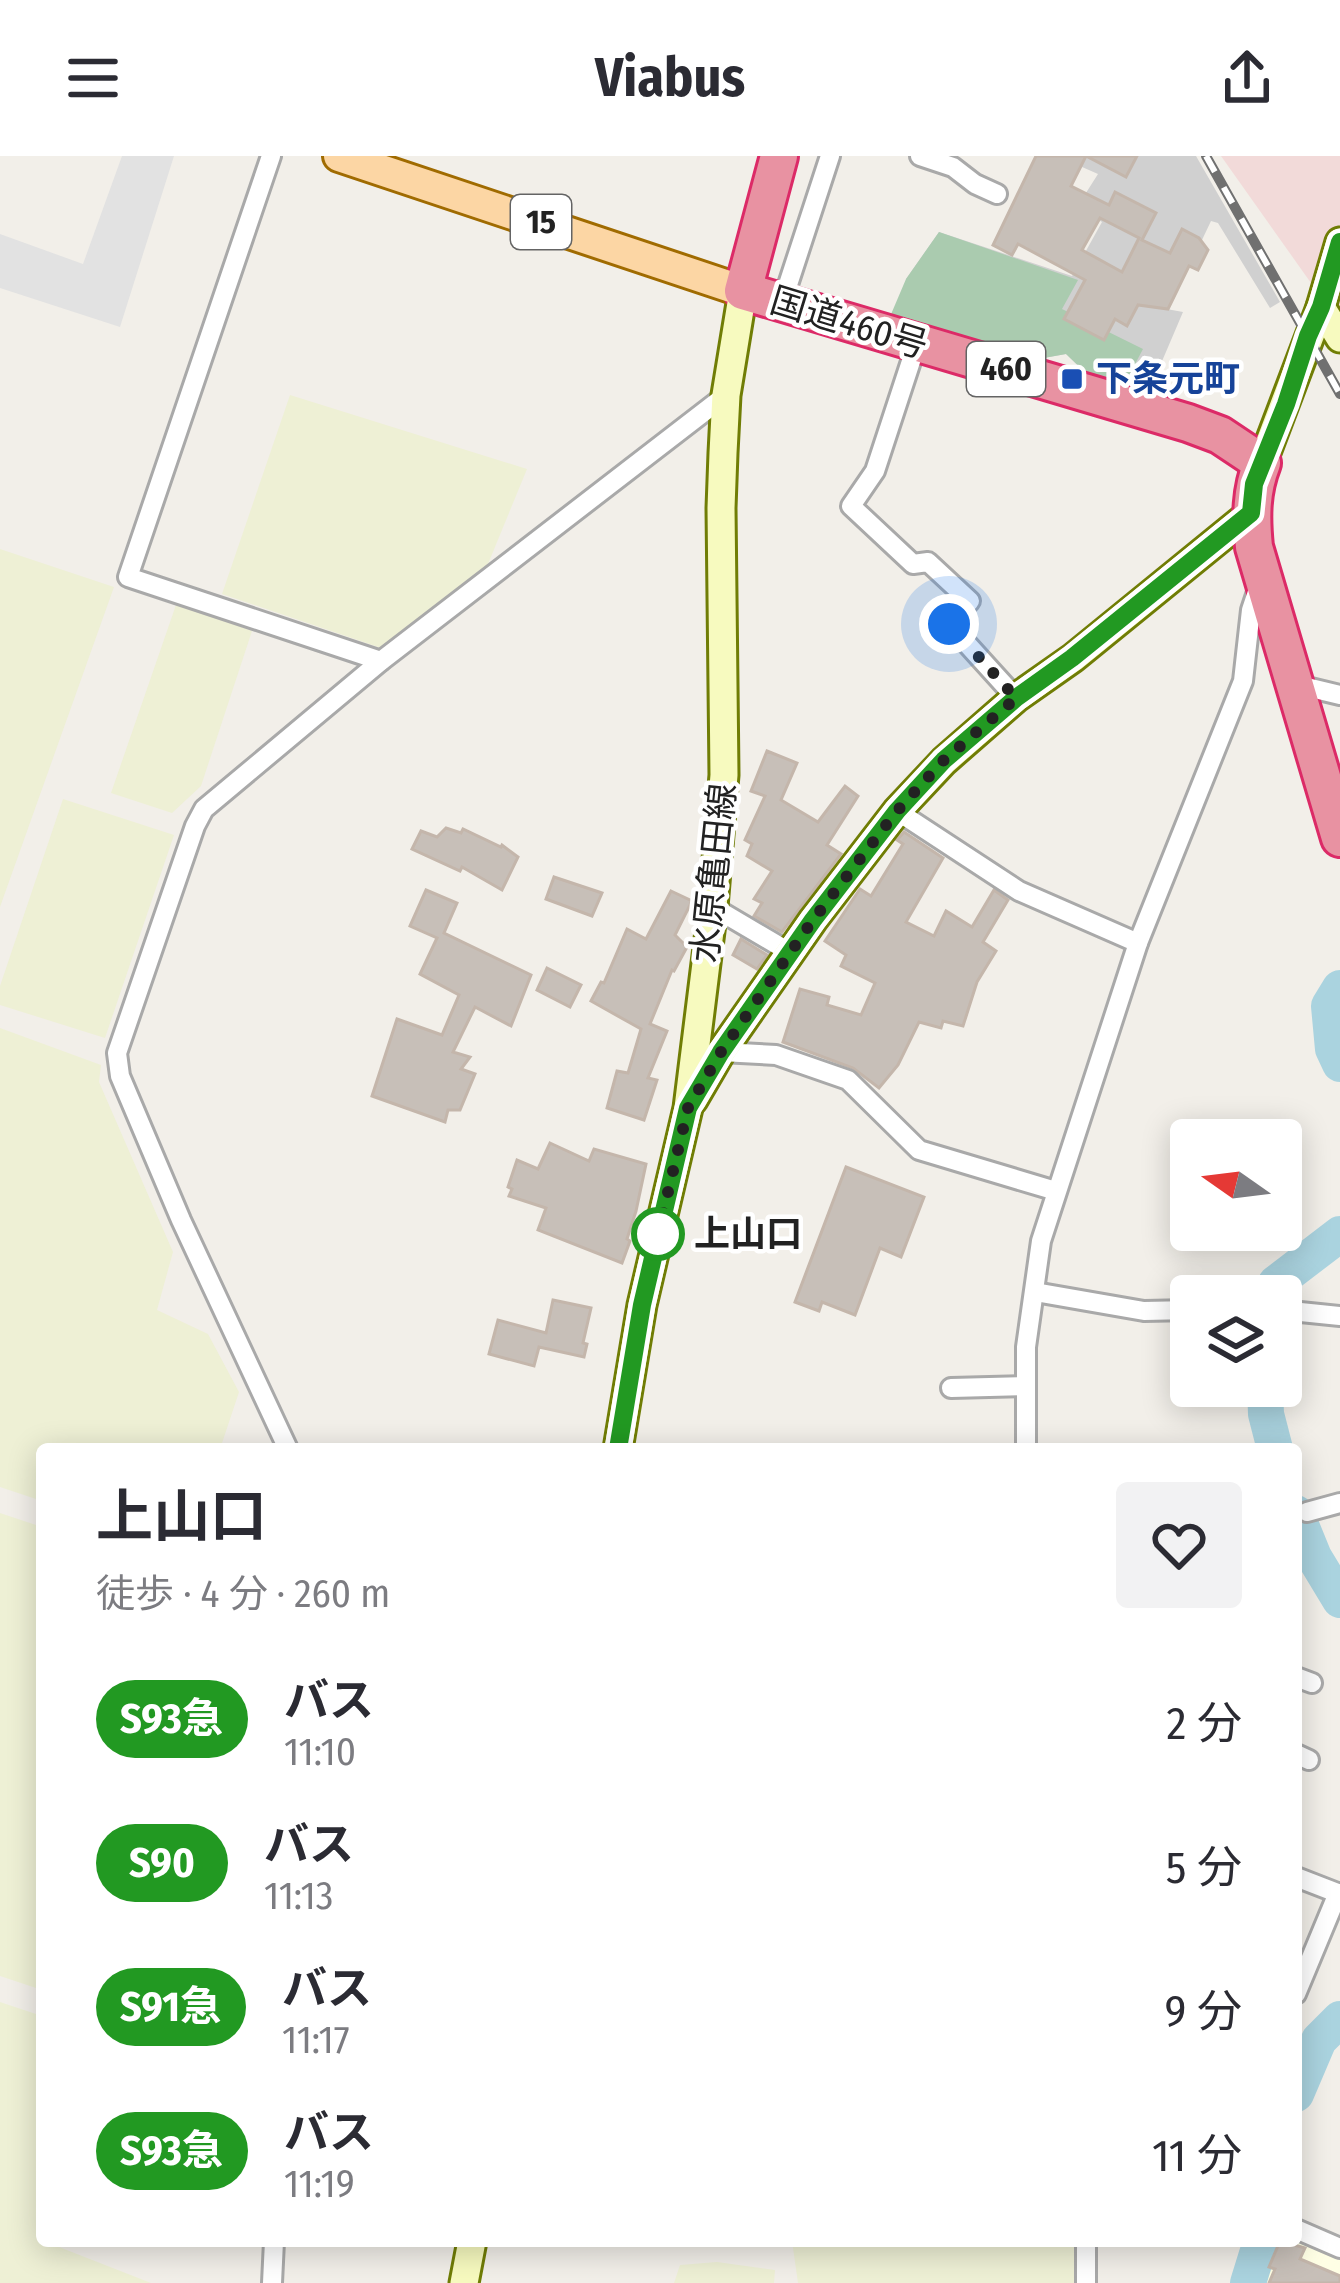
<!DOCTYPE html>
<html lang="ja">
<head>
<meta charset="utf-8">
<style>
  body { margin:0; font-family:"Fira Sans Condensed","Noto Sans JP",sans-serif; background:#f2f2f3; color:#2b2b33; height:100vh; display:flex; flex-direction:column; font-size:45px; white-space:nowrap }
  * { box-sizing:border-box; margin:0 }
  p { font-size:39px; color:#7c7c81 }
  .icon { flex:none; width:66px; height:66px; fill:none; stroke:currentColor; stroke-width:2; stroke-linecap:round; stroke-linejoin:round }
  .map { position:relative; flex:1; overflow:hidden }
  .sheet { position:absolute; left:36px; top:1287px; width:1266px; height:804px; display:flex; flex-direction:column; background:#fff; border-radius:12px; box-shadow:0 6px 30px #0003 }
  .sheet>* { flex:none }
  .badge { padding:0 24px; border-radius:39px; font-size:42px; line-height:78px }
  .needle { width:78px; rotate:284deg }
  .tools { position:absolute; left:1170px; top:963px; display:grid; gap:24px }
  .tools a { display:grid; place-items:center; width:132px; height:132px; border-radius:12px; background:#fff; box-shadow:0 6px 30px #0003; font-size:60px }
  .you { position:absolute; width:60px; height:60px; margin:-30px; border:9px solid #fff; border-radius:50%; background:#1a73e8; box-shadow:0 0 0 18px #1a73e833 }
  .map>.badge { position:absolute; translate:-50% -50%; box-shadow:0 0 0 6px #fff }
  .round { display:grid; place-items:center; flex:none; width:126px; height:126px; border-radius:12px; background:#f2f2f3 }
  .summary { display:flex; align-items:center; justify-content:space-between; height:204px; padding:0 60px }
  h1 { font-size:57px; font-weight:700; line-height:90px }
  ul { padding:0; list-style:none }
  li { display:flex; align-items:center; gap:36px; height:144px; padding:0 60px }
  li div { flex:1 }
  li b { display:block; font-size:45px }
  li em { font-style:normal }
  li .badge { min-width:132px; font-weight:700; text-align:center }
  header { display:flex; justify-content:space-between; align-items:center; height:156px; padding:0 60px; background:#fff; font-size:54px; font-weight:700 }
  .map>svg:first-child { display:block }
  .commercial { fill:#f2dad9 }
  .education { fill:#ffffe5 }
  .religious { fill:#d0d0d0 }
  .farmland { fill:#eef0d5 }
  .cemetery { fill:#aacbaf }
  .parking { fill:#e2e2e2 }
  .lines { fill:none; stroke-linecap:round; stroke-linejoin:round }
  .river { stroke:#aad3df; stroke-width:36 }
  .building { fill:#c7bfb8; stroke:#c4b6ab; stroke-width:3; fill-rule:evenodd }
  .street-casing { stroke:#a9a9a9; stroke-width:24 }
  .secondary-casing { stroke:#707d05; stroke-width:33 }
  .primary-casing { stroke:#a06b00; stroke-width:36 }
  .highway-casing { stroke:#dc2a67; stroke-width:42 }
  .street { stroke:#fff; stroke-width:18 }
  .secondary { stroke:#f7fabf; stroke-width:27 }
  .primary { stroke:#fcd6a4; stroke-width:30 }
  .highway { stroke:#e892a2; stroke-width:36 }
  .rail-casing { stroke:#707070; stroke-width:10 }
  .rail { stroke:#fff; stroke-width:6; stroke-dasharray:18; stroke-linecap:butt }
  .line-casing { stroke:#fff; stroke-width:27 }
  .line { stroke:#292; stroke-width:18 }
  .walk { stroke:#222; stroke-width:12; stroke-dasharray:0 21.6 }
  .transit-dot { fill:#1a4fb4; stroke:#fff; stroke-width:4.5 }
  .stop-dot { fill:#fff; stroke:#292; stroke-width:6 }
  .labels { text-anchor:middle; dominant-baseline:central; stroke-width:9; stroke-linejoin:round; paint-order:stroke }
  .shield { fill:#fff; stroke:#646464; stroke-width:3 }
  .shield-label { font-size:33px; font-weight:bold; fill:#222 }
  .street-label { font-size:36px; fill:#222; stroke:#fff }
  .transit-label { font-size:36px; font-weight:bold; fill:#164399; stroke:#fff; text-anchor:start }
  .stop-label { font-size:36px; font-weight:bold; fill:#222; stroke:#fff; text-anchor:start }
</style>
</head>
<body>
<header><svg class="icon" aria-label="menu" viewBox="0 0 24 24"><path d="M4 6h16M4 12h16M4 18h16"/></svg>Viabus<svg class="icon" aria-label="share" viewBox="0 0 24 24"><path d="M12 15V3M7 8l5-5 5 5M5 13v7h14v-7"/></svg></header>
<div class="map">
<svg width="1340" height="2127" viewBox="0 0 1340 2127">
  <rect width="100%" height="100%" fill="#f2efe9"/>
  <path class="commercial" d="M1221,0H1340V168Z"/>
  <path class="education" d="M1296,2078L1340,2099V2127H1261L1275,2085H1296Z"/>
  <path class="religious" d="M1057,0H1196L1280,146L1270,152L1218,67L1211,65L1174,143L1162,142L1161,152L1183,156L1148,238L1093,224L1066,198L1027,205L906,123L939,76L1072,120L1102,66L1077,51L1098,18Z"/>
  <g class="farmland">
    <path d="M290,239L527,313L488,408L381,492L222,438Z"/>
    <path d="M0,393L114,431L0,751Z"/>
    <path d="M177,446L252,475L201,630L172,657L111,637Z"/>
    <path d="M63,643L174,679L105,882L0,849V830Z"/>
    <path d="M0,872L101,909L99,926L173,1096L157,1154L208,1178L239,1236L220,1293H42V1345L0,1331Z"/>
    <path d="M0,1357L42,1371V1834L0,1820Z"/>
    <path d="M0,1846L42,1860V2085H55L54,2089L151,2127H0Z"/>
    <path d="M792,2085H1074L1076,2127H798Z"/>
    <path d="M717,2106L775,2114L774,2127H674L680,2109Z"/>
  </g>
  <path class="cemetery" d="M939,76L1078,124L1062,153L1143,193L1123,231L1093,224L1066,198L1027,205L889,163L906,123Z"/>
  <path class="parking" d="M122,0H174L120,171L0,132V78L83,108Z"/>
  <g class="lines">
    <g class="river">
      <path d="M1340,832L1329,850L1333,893L1340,908"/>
      <path d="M1272,1140L1276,1127L1340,1078"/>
      <path d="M1265,1230L1266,1258L1275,1293"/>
      <path d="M1296,1357L1314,1401L1340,1444"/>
      <path d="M1296,1938L1319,1884L1340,1863"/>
      <path d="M1248,2127L1261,2085"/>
    </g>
  </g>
  <g class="building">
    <path d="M1036,0H1137L1126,21L1086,0L1071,30L1109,49L1115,36L1156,57L1142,84L1170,97L1182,73L1199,82L1208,94L1198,114L1189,110L1168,153L1138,149L1127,170L1115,163L1104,184L1064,163L1085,124L1018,88L1012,99L993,89ZM1100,62L1139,82L1122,116L1082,94Z"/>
    <path d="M767,595L797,607L781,644L818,666L845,630L858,640L827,689L841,698L782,776L754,760L762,747L754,743L772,715L747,700L752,688L745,684L765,640L751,635Z"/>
    <path d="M446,672L461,677L463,673L501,691L502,689L518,701L502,734L462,711L460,715L412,693L421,675L437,681Z"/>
    <path d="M904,676L943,702L906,766L934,780L946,755L972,771L994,734L1008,744L983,786L996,795L977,826L963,870L943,865L941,872L919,866L898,909L879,932L853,912L783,886L800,833L829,841L827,849L861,859L875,827L841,810L846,799L825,785L860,733L871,740L903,688L897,684Z"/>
    <path d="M554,721L602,737L592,760L546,743Z"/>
    <path d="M426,734L457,747L444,777L531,819L511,870L475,851L453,896L470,901L461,913L475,918L460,954H448L445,966L372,940L397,863L442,879L459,839L420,818L437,782L410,770Z"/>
    <path d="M671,735L692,745L675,779L687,791L674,815L672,814L650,868L667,875L648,922L657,924L644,964L607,952L617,915L628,917L641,873L591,845L601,826L604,827L627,773L646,783Z"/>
    <path d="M741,783L767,799L757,813L733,799Z"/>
    <path d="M547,812L581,829L570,851L537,834Z"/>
    <path d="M550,987L589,1005L594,993L646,1008L636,1055L627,1083L630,1085L622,1107L538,1074L546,1052L509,1040L512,1033L508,1031L517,1004L538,1013Z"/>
    <path d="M846,1011L924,1041L901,1101L880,1092L855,1159L822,1146L819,1155L795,1146Z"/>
    <path d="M553,1144L591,1152L583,1187L587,1188L584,1201L539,1191L534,1210L489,1198L498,1164L546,1177Z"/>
    <path d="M1280,2085L1305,2092L1300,2103L1340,2120V2127H1269L1275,2113L1269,2111Z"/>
  </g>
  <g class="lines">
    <g class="street-casing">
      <g id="street">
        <path d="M271,0L128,421L381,505"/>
        <path d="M920,0L953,11L975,28L997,38"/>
        <path d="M782,147L830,0"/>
        <path d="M917,187L875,315L851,350L913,408L928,406L970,445L949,468L1016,542"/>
        <path d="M1294,528L1340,539"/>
        <path d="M897,655L1019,735L1138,787"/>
        <path d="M713,751L791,797"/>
        <path d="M721,896L776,899L848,924L919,994L1056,1035"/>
        <path d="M1035,1136L1144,1155L1191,1154"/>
        <path d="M1281,1154L1340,1160"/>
        <path d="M951,1232L1026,1230"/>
        <path d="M288,1293L181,1064L120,920L117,897L195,670L204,653L381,505L726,239"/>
        <path d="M1026,1293V1191L1041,1085L1138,787L1243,525L1251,454L1259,430"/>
        <path d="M1307,1356L1340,1347"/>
        <path d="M1296,1521L1312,1527"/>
        <path d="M1296,1598L1309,1604"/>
        <path d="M1296,1721L1340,1738"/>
        <path d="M1296,1838L1338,1737"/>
        <path d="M1296,2073L1340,2092"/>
        <path d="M272,2127L274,2085"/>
        <path d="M1086,2127V2085"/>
      </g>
    </g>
    <g class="secondary-casing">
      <g id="secondary">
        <path d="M1321,151L1340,182"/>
        <path d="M1262,307L1321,151L1340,86"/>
        <path d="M693,944L721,896L813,764L897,655L944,605L1016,542L1073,502L1251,357"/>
        <path d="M618,1293L642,1149L688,952L713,751L724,619L721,352L723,297L726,239L743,135"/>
        <path d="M464,2127L472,2085"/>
      </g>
    </g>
    <g class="primary-casing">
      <path id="primary" d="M339,0L743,135"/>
    </g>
    <g class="highway-casing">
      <path id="highway" d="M779,0L743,135L1188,267L1220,279L1262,307C1251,335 1251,361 1254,391L1340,682"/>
    </g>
    <use href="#street" class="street"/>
    <use href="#secondary" class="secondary"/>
    <use href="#primary" class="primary"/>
    <use href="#highway" class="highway"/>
    <g class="rail-casing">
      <path id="rail" d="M1206,0L1340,238"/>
    </g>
    <use href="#rail" class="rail"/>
  </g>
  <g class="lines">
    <g class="line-casing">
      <path id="line" d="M618,1293L642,1149L688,952L721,896L813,764L897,655L944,604L1016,542L1072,502L1251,357L1254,328L1286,248L1308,180L1321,151L1340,86"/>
    </g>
    <use href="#line" class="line"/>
    <path class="walk" d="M658,1078L688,952L721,896L813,764L897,655L944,604L1016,542L949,468"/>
  </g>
  <rect class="transit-dot" x="1060" y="211" width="24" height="24" rx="6"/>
  <circle class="stop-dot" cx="658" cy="1078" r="24"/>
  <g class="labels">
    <g class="shield">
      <rect x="511" y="39" width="60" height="54" rx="9"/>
      <rect x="967" y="186" width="78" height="54" rx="9"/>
    </g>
    <g class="shield-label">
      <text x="541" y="66">15</text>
      <text x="1006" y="213">460</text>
    </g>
    <g class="street-label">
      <text transform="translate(849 167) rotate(17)">国道460号</text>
      <text transform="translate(714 717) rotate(-84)">水原亀田線</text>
    </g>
    <g class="transit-label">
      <text x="1096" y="223">下条元町</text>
    </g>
    <g class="stop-label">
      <text x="694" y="1078">上山口</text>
    </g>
  </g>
</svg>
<div class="tools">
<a><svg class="needle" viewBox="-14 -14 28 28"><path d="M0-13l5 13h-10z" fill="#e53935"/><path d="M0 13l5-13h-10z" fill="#7c7c81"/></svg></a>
<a><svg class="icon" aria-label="layers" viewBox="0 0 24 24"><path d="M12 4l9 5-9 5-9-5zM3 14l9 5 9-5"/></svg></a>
</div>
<div class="you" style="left:949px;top:468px"></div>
<section class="sheet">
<div class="summary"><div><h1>上山口</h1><p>徒歩 · 4 分 · 260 m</p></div><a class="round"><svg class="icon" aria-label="heart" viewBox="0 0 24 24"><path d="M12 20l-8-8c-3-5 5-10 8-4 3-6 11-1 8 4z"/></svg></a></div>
<ul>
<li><span class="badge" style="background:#292;color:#fff">S93急</span><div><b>バス</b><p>11:10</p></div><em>2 分</em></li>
<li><span class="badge" style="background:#292;color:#fff">S90</span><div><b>バス</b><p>11:13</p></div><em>5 分</em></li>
<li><span class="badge" style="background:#292;color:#fff">S91急</span><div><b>バス</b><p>11:17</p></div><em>9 分</em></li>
<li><span class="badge" style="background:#292;color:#fff">S93急</span><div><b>バス</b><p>11:19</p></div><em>11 分</em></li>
</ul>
</section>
</div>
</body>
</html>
